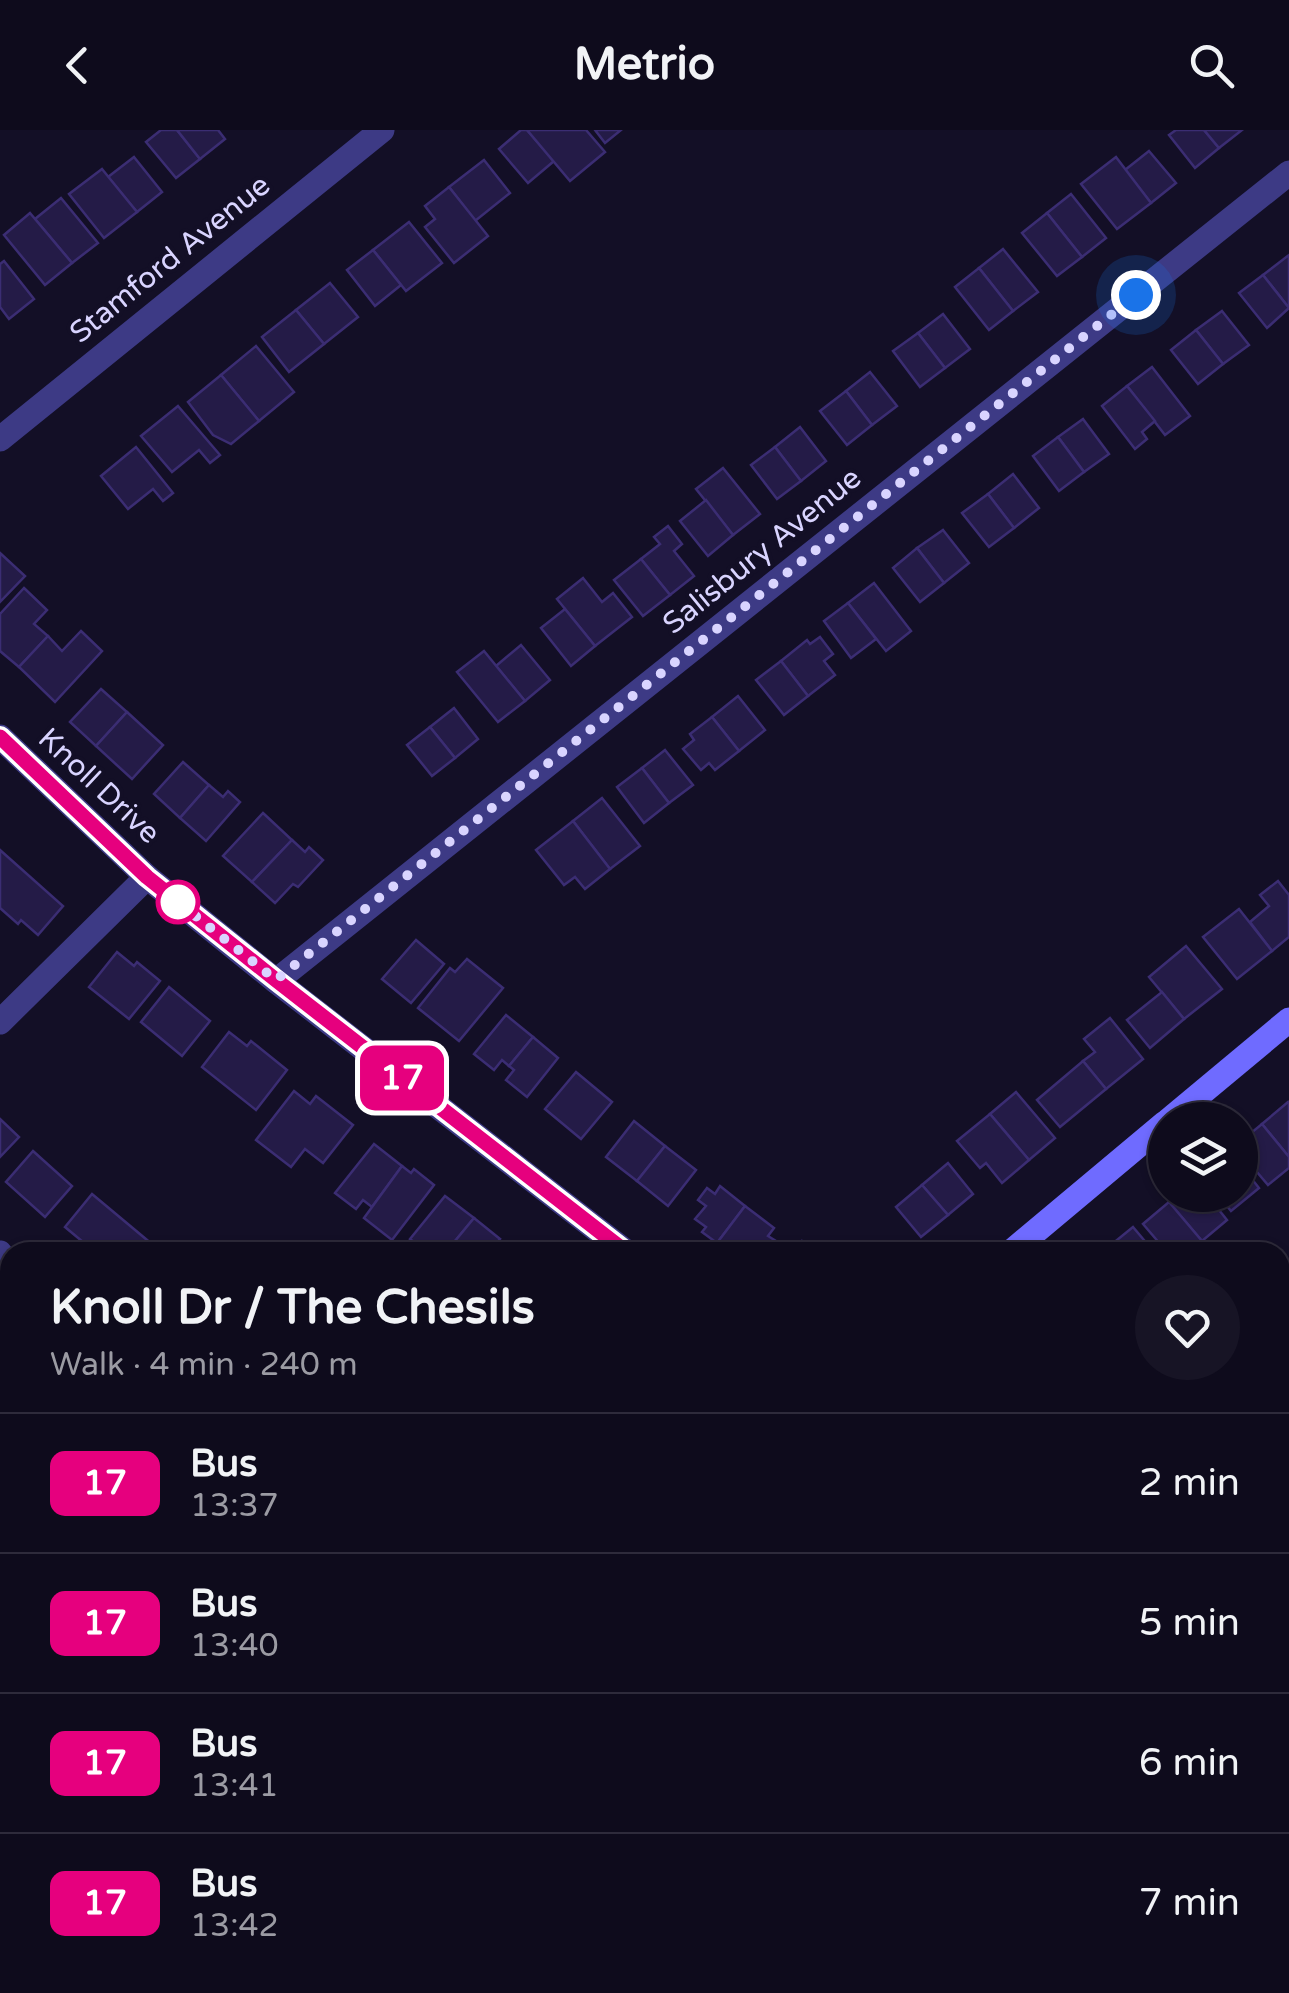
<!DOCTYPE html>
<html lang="en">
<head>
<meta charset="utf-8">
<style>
  body { margin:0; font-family:"Varela Round",sans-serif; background:#171425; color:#f1f3f6; height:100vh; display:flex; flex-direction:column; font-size:38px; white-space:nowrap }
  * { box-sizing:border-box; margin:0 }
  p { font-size:32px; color:#9b9ba3 }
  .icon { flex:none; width:55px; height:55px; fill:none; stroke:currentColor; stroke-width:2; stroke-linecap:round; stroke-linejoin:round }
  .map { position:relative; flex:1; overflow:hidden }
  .drawer { position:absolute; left:0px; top:1112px; width:1290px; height:752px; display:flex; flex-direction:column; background:#0e0b1c; border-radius:30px 30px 0 0; box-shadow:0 2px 8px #0004,0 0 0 2px #2e2b3b }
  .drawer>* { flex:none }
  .badge { padding:0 20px; border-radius:15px; font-size:35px; line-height:65px }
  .fabs { position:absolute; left:1148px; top:972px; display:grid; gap:20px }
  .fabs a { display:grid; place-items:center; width:110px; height:110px; border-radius:50%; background:#0e0b1c; box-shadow:0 2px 8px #0004,0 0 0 2px #2e2b3b; font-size:50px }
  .you { position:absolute; width:50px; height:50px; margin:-25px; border:8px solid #fff; border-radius:50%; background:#1a73e8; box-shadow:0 0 0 15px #1a73e833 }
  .map>.badge { position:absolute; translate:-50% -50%; box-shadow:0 0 0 5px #fff }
  .round { display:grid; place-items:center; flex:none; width:105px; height:105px; border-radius:52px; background:#171425 }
  .summary { display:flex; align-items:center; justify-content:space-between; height:170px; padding:0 50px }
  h1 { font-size:48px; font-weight:800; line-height:75px }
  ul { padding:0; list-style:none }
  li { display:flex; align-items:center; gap:30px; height:140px; padding:0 50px; border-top:2px solid #2e2b3b }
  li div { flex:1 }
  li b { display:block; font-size:38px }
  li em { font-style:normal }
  li .badge { min-width:110px; font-weight:700; text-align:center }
  header { display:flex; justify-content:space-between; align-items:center; height:130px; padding:0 50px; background:#0e0b1c; font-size:45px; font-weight:800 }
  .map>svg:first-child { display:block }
  .building { fill:#241b47; stroke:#3b2d73; stroke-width:2.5 }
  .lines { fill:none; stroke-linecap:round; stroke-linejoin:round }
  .street { stroke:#3d3a85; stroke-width:25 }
  .secondary { stroke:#6f6bff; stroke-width:25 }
  .line-casing { stroke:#fff; stroke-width:22 }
  .line { stroke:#e6007e; stroke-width:15 }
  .walk { stroke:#d9d4ff; stroke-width:10; stroke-dasharray:0 18 }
  .stop-dot { fill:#fff; stroke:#e6007e; stroke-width:5 }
  .labels { text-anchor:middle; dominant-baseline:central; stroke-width:8; stroke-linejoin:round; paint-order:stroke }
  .street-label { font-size:30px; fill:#d9d4ff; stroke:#130f26 }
</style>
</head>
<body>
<header><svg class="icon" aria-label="back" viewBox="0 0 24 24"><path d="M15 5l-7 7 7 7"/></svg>Metrio<svg class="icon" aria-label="search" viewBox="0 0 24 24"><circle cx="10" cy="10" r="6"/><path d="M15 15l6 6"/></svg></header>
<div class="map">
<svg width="1289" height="1863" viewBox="0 0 1289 1863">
  <rect width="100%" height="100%" fill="#130f26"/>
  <g class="building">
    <path d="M161,0H177L200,29L176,48L146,12Z"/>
    <path d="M177,0H218L225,9L200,29Z"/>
    <path d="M521,0H527L554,31L528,53L499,19Z"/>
    <path d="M527,0H586L605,22L570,51Z"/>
    <path d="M595,0H621L605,13Z"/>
    <path d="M1176,0H1204L1219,18L1195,38L1169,5Z"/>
    <path d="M1204,0H1242L1219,18Z"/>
    <path d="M1149,21L1176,53L1151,73L1125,40Z"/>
    <path d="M134,27L162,62L137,82L108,47Z"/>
    <path d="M1116,27L1151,73L1117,99L1081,54Z"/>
    <path d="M484,30L510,63L475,91L449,57Z"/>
    <path d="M102,39L137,82L104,108L69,64Z"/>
    <path d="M449,57L488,106L454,133L425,97L435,89L425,76Z"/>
    <path d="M1071,64L1106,108L1082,127L1047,83Z"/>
    <path d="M61,68L98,113L72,133L35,89Z"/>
    <path d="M30,83L72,133L45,155L4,105Z"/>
    <path d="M1047,83L1082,127L1057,146L1022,103Z"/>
    <path d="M409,92L442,133L406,161L373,120Z"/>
    <path d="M1003,119L1038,162L1013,181L979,138Z"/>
    <path d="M373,120L401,155L375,176L347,140Z"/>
    <path d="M1289,125V178L1263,145Z"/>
    <path d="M4,131L34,169L9,189L0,177V134Z"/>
    <path d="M979,138L1013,181L989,200L955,157Z"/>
    <path d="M1263,145L1289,178L1267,198L1239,163Z"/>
    <path d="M330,153L358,187L324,214L296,180Z"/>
    <path d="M296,180L324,214L289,242L262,207Z"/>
    <path d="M1222,181L1249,215L1223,234L1196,200Z"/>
    <path d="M943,184L970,219L945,238L918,203Z"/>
    <path d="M1196,200L1223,234L1198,254L1171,220Z"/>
    <path d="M918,203L945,238L920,257L893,221Z"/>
    <path d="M256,216L294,262L259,291L221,245Z"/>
    <path d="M1152,237L1190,286L1165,305L1127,256Z"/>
    <path d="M870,242L897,276L872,295L846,261Z"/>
    <path d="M221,245L259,291L231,314L213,305L188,272Z"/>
    <path d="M1127,256L1155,291L1142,302L1147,309L1135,319L1102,276Z"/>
    <path d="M846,261L872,295L847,315L820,281Z"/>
    <path d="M178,276L220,325L210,333L199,320L172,342L141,306Z"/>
    <path d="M1083,289L1109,324L1084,342L1058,307Z"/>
    <path d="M800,297L826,331L801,351L775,317Z"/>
    <path d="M1058,307L1084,342L1059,361L1033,326Z"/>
    <path d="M136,317L173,363L163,371L153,359L128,379L101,346Z"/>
    <path d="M775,317L801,351L777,369L751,335Z"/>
    <path d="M723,338L760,384L733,405L696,359Z"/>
    <path d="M1013,344L1039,378L1014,398L988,364Z"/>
    <path d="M988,364L1014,398L989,417L962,383Z"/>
    <path d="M706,370L733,405L708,426L680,391Z"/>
    <path d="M668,396L682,414L674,421L694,446L670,465L641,429L660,414L654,407Z"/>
    <path d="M943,400L969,433L944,453L917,418Z"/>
    <path d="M917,418L944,453L920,472L893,438Z"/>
    <path d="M0,423L25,446L0,472Z"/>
    <path d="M641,429L670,465L643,486L614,450Z"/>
    <path d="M583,448L602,472L613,463L632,487L595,516L557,469Z"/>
    <path d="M874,453L911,501L886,521L848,473Z"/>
    <path d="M24,458L47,480L34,494L48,506L19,537L0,521V484Z"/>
    <path d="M848,473L876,509L851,528L824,491Z"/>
    <path d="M565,479L595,516L571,536L541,498Z"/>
    <path d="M81,501L102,521L55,572L19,537L48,506L62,521Z"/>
    <path d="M820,507L833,524L824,531L835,545L808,566L781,531L807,510L810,514Z"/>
    <path d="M521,515L550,550L525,571L496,536Z"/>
    <path d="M484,521L525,571L498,592L457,542Z"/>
    <path d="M781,531L808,566L784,585L756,550Z"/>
    <path d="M101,559L127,582L96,616L70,592Z"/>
    <path d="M738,566L765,600L739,621L712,587Z"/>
    <path d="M454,578L478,609L455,628L430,597Z"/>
    <path d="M127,582L163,615L132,649L96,616Z"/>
    <path d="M712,587L739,621L715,640L709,633L701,640L683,619L694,610L690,604Z"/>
    <path d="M430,597L455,628L432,646L407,615Z"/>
    <path d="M665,620L693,655L669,673L642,638Z"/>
    <path d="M183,632L209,655L180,688L154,664Z"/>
    <path d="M642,638L669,673L644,693L617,657Z"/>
    <path d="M209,655L223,667L228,661L240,672L206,711L180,688Z"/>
    <path d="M602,668L640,716L610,739L573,691Z"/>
    <path d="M263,683L292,710L252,752L223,726Z"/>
    <path d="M573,691L610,739L585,759L575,747L564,755L536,720Z"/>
    <path d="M292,710L305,722L309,717L323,730L298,757L293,754L275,773L252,752Z"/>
    <path d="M0,720L63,776L38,805L21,790L18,794L0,778Z"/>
    <path d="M1278,751L1289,765V807L1272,821L1250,792L1269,776L1260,765Z"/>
    <path d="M1239,779L1272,821L1237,849L1203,807Z"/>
    <path d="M416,810L444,834L411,873L382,849Z"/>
    <path d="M1186,816L1222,859L1184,889L1149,847Z"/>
    <path d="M117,822L134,836L137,832L160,851L129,889L89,857Z"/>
    <path d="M467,829L503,858L459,911L418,878L450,838L455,842Z"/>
    <path d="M169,857L210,891L182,926L141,892Z"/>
    <path d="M1162,862L1184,889L1150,918L1127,890Z"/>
    <path d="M506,885L533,907L509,936L502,930L494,940L474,924Z"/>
    <path d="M1110,888L1143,929L1106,959L1083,931L1095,922L1084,909Z"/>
    <path d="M229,902L247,916L251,911L287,940L256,980L202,937Z"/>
    <path d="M533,907L558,928L527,967L506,950L514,940L509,936Z"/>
    <path d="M1083,931L1106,959L1060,997L1037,970Z"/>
    <path d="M576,942L612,972L581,1009L545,979Z"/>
    <path d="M294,961L310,974L316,966L353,995L323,1033L305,1019L291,1037L256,1010Z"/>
    <path d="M1016,962L1055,1008L1029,1030L990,984Z"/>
    <path d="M1288,972L1289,974V1027L1262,994Z"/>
    <path d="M990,984L1029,1030L1002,1053L986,1033L980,1038L957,1011Z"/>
    <path d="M0,989L19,1007L0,1027Z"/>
    <path d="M634,991L665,1016L637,1051L606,1027Z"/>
    <path d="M1262,994L1289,1027V1038L1268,1055L1240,1022V1012Z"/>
    <path d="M374,1014L402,1036L372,1077L363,1070L356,1079L335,1063Z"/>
    <path d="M665,1016L696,1040L668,1076L637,1051Z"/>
    <path d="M33,1021L72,1056L45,1087L6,1052Z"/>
    <path d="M948,1033L973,1064L948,1085L922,1055Z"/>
    <path d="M1240,1034L1259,1058L1231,1081L1218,1065H1240Z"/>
    <path d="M402,1036L411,1043L414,1039L434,1055L392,1110L364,1088Z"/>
    <path d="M922,1055L948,1085L921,1107L896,1077Z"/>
    <path d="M720,1056L745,1076L717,1113L702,1102L706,1097L695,1089L706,1076L698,1070L707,1058L715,1064Z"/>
    <path d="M92,1064L153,1115L147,1122H95L65,1097Z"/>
    <path d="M1177,1065H1207L1227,1090L1202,1111L1169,1072Z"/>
    <path d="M445,1066L474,1088L446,1122H427L410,1109Z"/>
    <path d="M1169,1072L1202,1111L1188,1122H1167L1143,1094Z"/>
    <path d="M745,1076L774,1098L768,1106L776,1111L766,1122L759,1117L755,1122H729L717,1113Z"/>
    <path d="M474,1088L500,1109L489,1122H446Z"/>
    <path d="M1133,1097L1154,1122H1108L1106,1119Z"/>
    <path d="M802,1111L818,1122H794Z"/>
    <path d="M10,1265V1333L0,1342V1274Z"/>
    <path d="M1280,1784L1289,1794V1863H1116L1125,1855H1280Z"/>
    <path d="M234,1855H273L279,1863H237L232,1856Z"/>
    <path d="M805,1855H838L845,1863H806L809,1860Z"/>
    <path d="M852,1855H885L875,1863H859Z"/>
  </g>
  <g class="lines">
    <g class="street">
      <path d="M0,309L382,0"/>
      <path d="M0,607L147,747L276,851L626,1122"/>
      <path d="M276,851L1289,43"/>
      <path d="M0,892L147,747"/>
      <path d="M0,1123L10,1136"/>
      <path d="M0,1181L10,1167"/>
      <path d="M1280,1582L1289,1574"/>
      <path d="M1280,1614L1289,1621"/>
      <path d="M0,1853L8,1863"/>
      <path d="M962,1863L971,1855"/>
    </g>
    <g class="secondary">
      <path d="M1169,990L1289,890"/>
      <path d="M1011,1122L1165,993"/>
      <path d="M125,1863L134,1855"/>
    </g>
  </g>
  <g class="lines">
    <g class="line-casing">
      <path id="line" d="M0,607L147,747L276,850L626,1122"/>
    </g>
    <use href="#line" class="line"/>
    <path class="walk" d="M178,772L173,768L276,850L1136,165"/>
  </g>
  <circle class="stop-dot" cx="178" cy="772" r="20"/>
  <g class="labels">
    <g class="street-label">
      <text transform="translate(170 129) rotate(-39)">Stamford Avenue</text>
      <text transform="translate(762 421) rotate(-39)">Salisbury Avenue</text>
      <text transform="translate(99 656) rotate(43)">Knoll Drive</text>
    </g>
  </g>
</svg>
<div class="fabs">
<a><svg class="icon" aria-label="layers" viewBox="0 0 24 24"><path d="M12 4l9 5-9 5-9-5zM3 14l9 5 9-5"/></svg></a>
</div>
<div class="you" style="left:1136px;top:165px"></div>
<b class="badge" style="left:402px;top:948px;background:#e6007e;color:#fff">17</b>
<section class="drawer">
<div class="summary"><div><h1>Knoll Dr / The Chesils</h1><p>Walk · 4 min · 240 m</p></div><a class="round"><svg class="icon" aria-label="heart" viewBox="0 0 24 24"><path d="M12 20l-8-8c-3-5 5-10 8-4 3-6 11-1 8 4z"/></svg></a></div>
<ul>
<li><span class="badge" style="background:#e6007e;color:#fff">17</span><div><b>Bus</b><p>13:37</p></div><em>2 min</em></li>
<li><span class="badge" style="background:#e6007e;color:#fff">17</span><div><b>Bus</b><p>13:40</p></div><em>5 min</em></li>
<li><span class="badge" style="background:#e6007e;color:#fff">17</span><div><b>Bus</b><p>13:41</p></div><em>6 min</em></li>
<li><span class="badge" style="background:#e6007e;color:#fff">17</span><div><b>Bus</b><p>13:42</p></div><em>7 min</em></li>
</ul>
</section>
</div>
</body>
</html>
